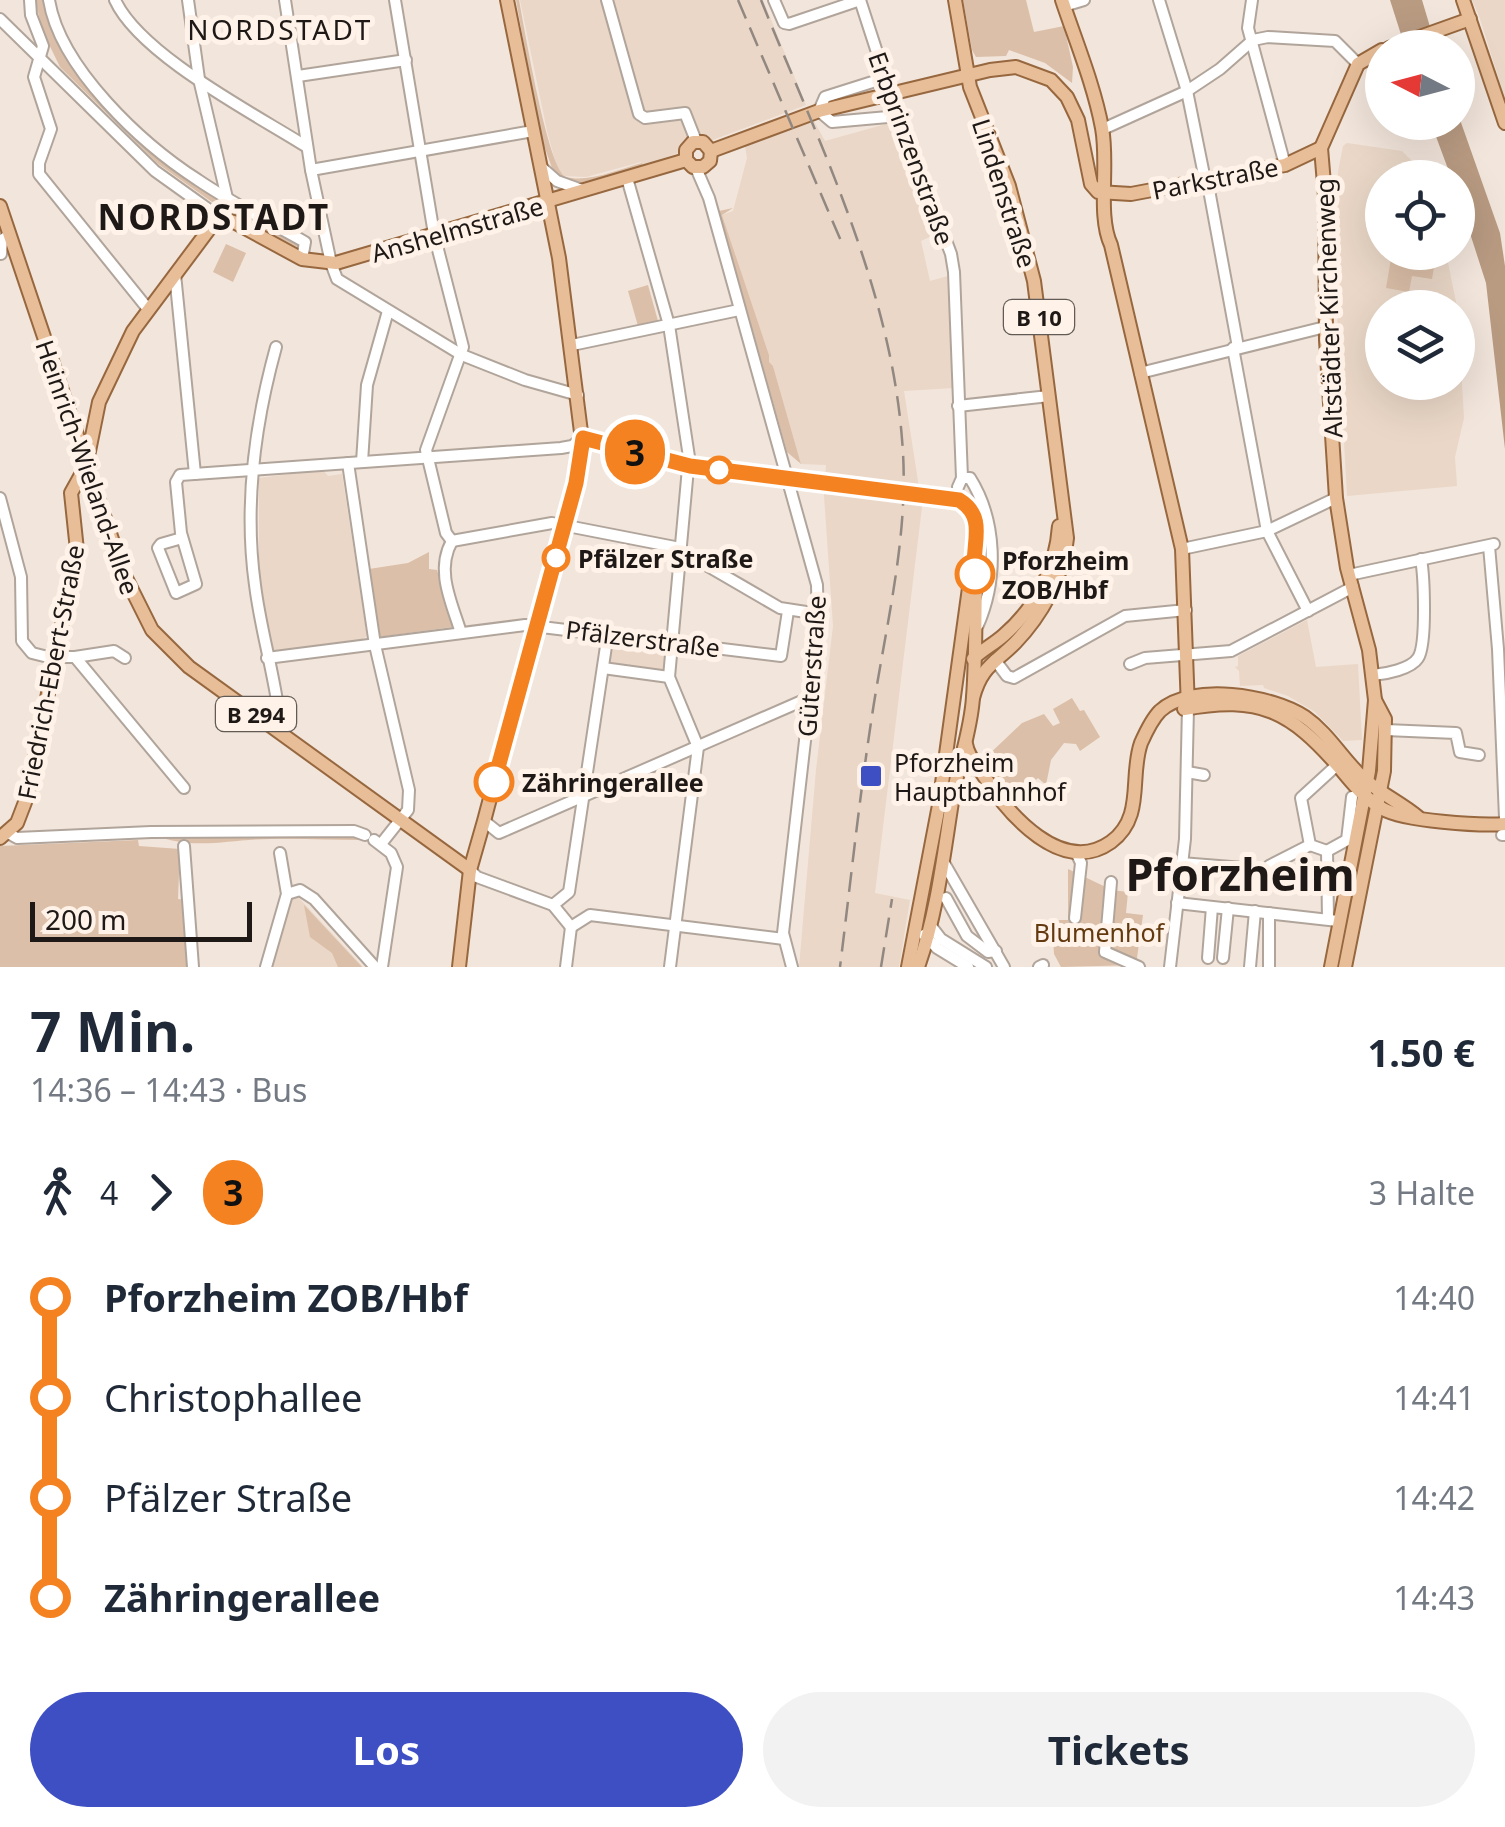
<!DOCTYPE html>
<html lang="de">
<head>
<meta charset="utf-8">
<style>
  body { margin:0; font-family:"Noto Sans",sans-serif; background:#f2f2f3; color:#1f2937; height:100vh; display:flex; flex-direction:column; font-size:38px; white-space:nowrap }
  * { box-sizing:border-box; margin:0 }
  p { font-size:32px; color:#747a83 }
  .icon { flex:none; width:55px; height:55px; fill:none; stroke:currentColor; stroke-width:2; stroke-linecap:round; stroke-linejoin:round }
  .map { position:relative; height:967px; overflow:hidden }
  .side { display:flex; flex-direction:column; background:#fff; flex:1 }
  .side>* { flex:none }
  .badge { padding:0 20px; border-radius:32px; font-size:35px; line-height:65px }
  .needle { width:65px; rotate:276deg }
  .fabs { position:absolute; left:1365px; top:30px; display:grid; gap:20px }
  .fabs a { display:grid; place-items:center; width:110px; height:110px; border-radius:50%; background:#fff; box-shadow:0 10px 40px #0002; font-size:50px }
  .scale { position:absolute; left:30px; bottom:25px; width:222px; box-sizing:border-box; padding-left:10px; border:5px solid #1e1916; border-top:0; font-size:28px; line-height:35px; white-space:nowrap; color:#1e1916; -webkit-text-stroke:8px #fff2e8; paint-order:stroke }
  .map>.badge { position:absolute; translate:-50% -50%; box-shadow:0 0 0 5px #fff }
  .legs { display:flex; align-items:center; gap:15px; height:110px; padding:0 30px; font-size:32px }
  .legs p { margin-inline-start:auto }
  .head { display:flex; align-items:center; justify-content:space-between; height:170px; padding:0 30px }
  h1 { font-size:55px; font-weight:700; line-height:75px }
  .button { display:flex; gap:20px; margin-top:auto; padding:20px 30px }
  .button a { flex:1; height:115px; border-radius:60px; background:#3e4fc3; color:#fff; font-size:40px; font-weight:700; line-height:115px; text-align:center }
  .button a+a { background:#f2f2f3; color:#1f2937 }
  ul { padding:0 30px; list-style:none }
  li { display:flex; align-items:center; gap:35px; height:100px; font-size:38px }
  li i { display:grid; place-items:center; width:15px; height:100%; margin:0 12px; background:currentColor }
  li i::after { content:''; width:25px; height:25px; margin:-12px; border:8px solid; border-radius:50%; background:#fff }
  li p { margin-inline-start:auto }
  li:first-child i { background:linear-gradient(#0000 50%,currentColor 0) }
  li:last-child i { background:linear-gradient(currentColor 50%,#0000 0) }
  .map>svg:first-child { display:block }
  .built { fill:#ead7c7 }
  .green { fill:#dbbfa8 }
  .water { fill:#b99b82 }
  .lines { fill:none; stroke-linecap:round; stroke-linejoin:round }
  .minor-casing { stroke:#b1a59b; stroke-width:14 }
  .major-casing { stroke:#97683f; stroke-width:16 }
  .minor { stroke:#fff; stroke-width:10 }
  .major { stroke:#e8be99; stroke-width:12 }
  .rail { stroke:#918881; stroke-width:2.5; stroke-dasharray:20 10; stroke-linecap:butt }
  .minor-bridge-casing { stroke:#b1a59b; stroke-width:14; stroke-linecap:butt }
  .major-bridge-casing { stroke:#97683f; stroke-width:16; stroke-linecap:butt }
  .minor-bridge { stroke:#fff; stroke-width:10 }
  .major-bridge { stroke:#e8be99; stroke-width:12 }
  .line-1-casing { stroke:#fff; stroke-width:22 }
  .line-1 { stroke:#f58220; stroke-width:15 }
  .stop-1-dot { fill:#fff; stroke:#f58220; stroke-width:5 }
  .poi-dot { fill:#3e4fc3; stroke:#fff2e8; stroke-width:4 }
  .labels { text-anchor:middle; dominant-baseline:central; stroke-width:10; stroke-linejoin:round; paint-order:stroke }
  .shield { fill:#fff2e8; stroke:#625a55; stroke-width:2.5 }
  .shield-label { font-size:22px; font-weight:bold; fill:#1e1916 }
  .street-label { font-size:25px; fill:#1e1916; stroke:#fff2e8 }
  .stop-label { font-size:25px; font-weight:bold; fill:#1e1916; stroke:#fff2e8; text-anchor:start }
  .poi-label { font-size:25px; fill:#1e1916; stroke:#fff2e8; text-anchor:start }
  .park-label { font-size:25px; fill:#633a0f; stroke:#fff2e8 }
  .neighbourhood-label { font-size:28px; letter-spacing:2.5px; fill:#1e1916; stroke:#fff2e8 }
  .district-label { font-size:35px; font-weight:bold; letter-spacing:2.5px; fill:#1e1916; stroke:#fff2e8 }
  .town-label { font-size:45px; font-weight:bold; fill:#1e1916; stroke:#fff2e8 }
</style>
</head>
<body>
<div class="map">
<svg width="1505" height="967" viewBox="0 0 1505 967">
  <rect width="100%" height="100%" fill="#f2e5db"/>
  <g class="built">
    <path d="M520,0H763L806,105L643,166L641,162L586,177L564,176L558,171L547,131Z"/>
    <path d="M1472,0H1505V98L1479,16Z"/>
    <path d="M814,121L825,141L886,124L902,138L936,234L921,241L930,281L948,276L953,388L904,391L922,507L875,893L910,900L899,967H799L816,770L833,626L824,496L826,465L801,464L773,366L769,363V355L722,215L733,211L747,158L745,146Z"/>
    <path d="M1347,143L1402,151L1420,169L1423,177L1382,178V252L1446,253L1457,307L1382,308V382H1458V316L1464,418L1455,457L1457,486L1347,496L1334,258L1338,172L1343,146Z"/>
    <path d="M323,470L328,476L342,474L367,636L361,640L271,651L259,570V478Z"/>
    <path d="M1307,620L1316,667L1358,664L1362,740L1343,741L1315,712L1288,696L1264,688L1263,685L1240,686L1239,671L1235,667L1238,666V656Z"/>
    <path d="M611,636L668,643L664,674L607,667Z"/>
    <path d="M298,897L363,967H270L292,899Z"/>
  </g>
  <g class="green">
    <path d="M35,0H47L54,30L142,139L301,242L299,248L212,202L157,163L60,67L43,32Z"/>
    <path d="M516,0H519C524,26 548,171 566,177C588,183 620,169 642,163L643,166L579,183L563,178L552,168L540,134Z"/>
    <path d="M963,0H1026L1034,32L1064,26L1073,67L1072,83L1045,63L1009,50L1006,56L976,57L972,50Z"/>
    <path d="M733,208L722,215L769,355V362L773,366L801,464L787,452L719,211Z"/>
    <path d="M226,244L246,253L233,282L213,272Z"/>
    <path d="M1392,253L1436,255L1432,279L1412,276L1409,292L1386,288Z"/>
    <path d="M648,285L658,321L638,326L628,291Z"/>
    <path d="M429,552V569L437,570L452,627L379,637L369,569L408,563Z"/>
    <path d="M1072,698L1080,711L1084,710L1100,737L1080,751L1076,744L1064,743L1051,760L1046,785L1038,778L1015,800L983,760L1022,723L1044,714L1053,726L1060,723L1053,709Z"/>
    <path d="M357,834L358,840C329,840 300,838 271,839C229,839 195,851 154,835Z"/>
    <path d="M138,840L139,846L180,849L178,899L186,900L188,967H0V846Z"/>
    <path d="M1068,869L1112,890L1128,892L1126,913L1143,915L1136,965L1061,967L1054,954L1052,920H1068Z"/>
    <path d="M304,905L362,967H338L332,953L310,937Z"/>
  </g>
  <g class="water">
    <path d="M1390,0H1422L1436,47H1405Z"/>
    <path d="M1458,114L1500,233L1505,266V449L1486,283L1458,196V178L1451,177L1431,123L1458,122Z"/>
  </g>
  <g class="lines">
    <g class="minor-casing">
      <g id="minor">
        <path d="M30,0L31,15L43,46L34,77L51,129L39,163V174L148,309"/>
        <path d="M49,0C60,68 142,144 198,180C232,203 269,222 305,242L302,259"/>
        <path d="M115,0C140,55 255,114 307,147"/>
        <path d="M188,0L199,79L227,198"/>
        <path d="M285,0L311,170L331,263L337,279L462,355L525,380L578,395"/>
        <path d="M395,0L434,234L463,347L426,450L446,533L452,541"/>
        <path d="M607,0L639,114L645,118L685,113L696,141"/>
        <path d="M774,0L784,23L789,24L860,0"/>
        <path d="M860,0L886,80"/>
        <path d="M1159,0L1187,91L1205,180"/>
        <path d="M1252,0L1248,28L1285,165"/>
        <path d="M1064,6L1084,0"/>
        <path d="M0,19L155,171L222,219"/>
        <path d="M298,76L406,60"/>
        <path d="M885,78L825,97L819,111L832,122L899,116"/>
        <path d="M895,104L951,254L954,272L962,478L958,487"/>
        <path d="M1103,129L1187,91L1220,69L1253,40L1268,37L1335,41L1358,64"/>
        <path d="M541,167L557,181L582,190"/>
        <path d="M696,168L709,198L817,585L818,627L783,933L792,967"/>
        <path d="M311,170L533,131"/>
        <path d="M627,178L669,325L689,457L669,677L698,747L670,967"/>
        <path d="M1207,179L1238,347"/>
        <path d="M1,254L2,240L10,234"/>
        <path d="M175,274L195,474"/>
        <path d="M572,345L739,310"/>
        <path d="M1233,348L1267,531L1308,611"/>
        <path d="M1140,373L1325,327"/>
        <path d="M958,406L1049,396"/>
        <path d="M362,462L367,385L388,311"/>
        <path d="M348,463L375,645L409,790L408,810L381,844"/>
        <path d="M962,478H970C997,521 998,579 978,625"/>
        <path d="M0,498L21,577L22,641L32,653L56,659"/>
        <path d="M182,538L161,544L158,548L176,593L196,584L181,533L176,482L180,475L561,448L572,446L583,438"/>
        <path d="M452,541L552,523L675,547L780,608L819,614"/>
        <path d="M452,541C435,571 452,603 461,633"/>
        <path d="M1489,546L1498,649L1505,818"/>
        <path d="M1182,549L1267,531L1336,498"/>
        <path d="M1349,575L1494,544"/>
        <path d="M56,657H75L184,788"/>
        <path d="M75,657L114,651L125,658"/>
        <path d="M267,658L525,625L781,656L788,611"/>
        <path d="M995,660L1007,676L1014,678L1125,616L1186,610"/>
        <path d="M1130,664L1145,658L1231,651L1353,587"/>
        <path d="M603,668L669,677"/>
        <path d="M1373,675C1386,674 1411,669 1418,658C1427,645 1424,576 1421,559"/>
        <path d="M270,724L278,707C272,666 260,626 255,585C244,506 255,423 276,347"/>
        <path d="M1386,730L1456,733L1460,752L1479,755"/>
        <path d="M1187,772L1204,775"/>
        <path d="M484,821L499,833L811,697"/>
        <path d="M8,833L17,838L151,832L354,831L365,835"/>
        <path d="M1502,835H1505"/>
        <path d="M374,840L391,853L397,867L382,967"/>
        <path d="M184,846L193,967"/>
        <path d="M1327,851L1310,845L1301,798L1337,765"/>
        <path d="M944,863L1004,967"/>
        <path d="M1181,863L1256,869"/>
        <path d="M1269,866L1310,845"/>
        <path d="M470,870L477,877L553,905L571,927"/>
        <path d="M1111,882L1105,952L1139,967"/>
        <path d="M287,894L300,890L314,899L375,967"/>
        <path d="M946,898L967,936L988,952L996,951"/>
        <path d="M1177,903L1338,921"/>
        <path d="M553,905L569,892L608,633"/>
        <path d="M1269,913V967"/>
        <path d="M1075,918L1081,863L1076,852"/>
        <path d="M1328,919L1327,851L1347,840L1352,797"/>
        <path d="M931,926L941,939L986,967"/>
        <path d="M571,927L590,915L784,939"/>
        <path d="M924,935L937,948L968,967"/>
        <path d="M1208,958L1212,907"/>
        <path d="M1223,958L1228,908"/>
        <path d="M266,967L287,894L280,853"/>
        <path d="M566,967L571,927"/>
        <path d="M1039,967L1043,965"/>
        <path d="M1170,967L1185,839L1188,708"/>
        <path d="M1250,967L1255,911"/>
      </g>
    </g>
    <g class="major-casing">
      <g id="major">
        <path d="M955,0L970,87L1009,186L1034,281L1067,538C1064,576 1041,616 1015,643C994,664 981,667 973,698"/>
        <path d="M1062,0C1076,42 1094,85 1102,128C1109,165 1097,215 1111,245L1182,549L1188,708"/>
        <path d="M1463,0L1505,123"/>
        <path d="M1389,48L1470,19"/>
        <path d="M711,151L819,111L990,70L1016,67L1051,80L1067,97L1078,120L1091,184L1098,192L1131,194L1285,165L1321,148"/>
        <path d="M686,160V150L693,142H703L711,151"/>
        <path d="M686,160L693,167H703L710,161L711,151"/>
        <path d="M0,206L123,572L152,630L189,667L470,870"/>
        <path d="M222,219L234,222L302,259L336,263L686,160"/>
        <path d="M583,438L684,465L802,480"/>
        <path d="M973,659C982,650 994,644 1004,635C1036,607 1056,569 1059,526"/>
        <path d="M1184,709C1260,695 1290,711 1339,767C1352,783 1365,799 1383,809C1404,821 1480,826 1505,824"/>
        <path d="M966,744C968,757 977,765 984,776C1008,814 1062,877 1111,842C1145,817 1129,777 1141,743C1145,734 1153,718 1160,711C1191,682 1272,695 1305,717C1328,733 1342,758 1362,777C1379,793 1400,802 1418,817"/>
        <path d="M0,838L17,823L27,797L77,550L71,493L86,466L99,402L133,331L210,228L222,219"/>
        <path d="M459,967L470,870L484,821L583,448L559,258L507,0"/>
        <path d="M908,967L939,805L977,530L969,505L955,498L932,494"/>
        <path d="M918,967C937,913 943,859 952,802C957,766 971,733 973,697C976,658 975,620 976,582"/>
        <path d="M1331,967L1369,771L1375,700L1369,650L1347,568L1336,498L1326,340L1325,196L1321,148L1358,64L1382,50"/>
        <path d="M1345,967L1384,771L1385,719L1375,700"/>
      </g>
    </g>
    <use href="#minor" class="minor"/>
    <use href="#major" class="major"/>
    <g class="rail">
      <path d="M738,0L844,248"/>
      <path d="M761,0C818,141 890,285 902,439C910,529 888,615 874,703C860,791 851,879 840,967"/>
      <path d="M881,967L892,899"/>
    </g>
    <g class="minor-bridge-casing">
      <path id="minor-bridge" d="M887,83L895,104"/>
    </g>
    <g class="major-bridge-casing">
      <path id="major-bridge" d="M802,480L932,494"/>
    </g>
    <use href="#minor-bridge" class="minor-bridge"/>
    <use href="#major-bridge" class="major-bridge"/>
  </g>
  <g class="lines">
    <g class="line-1-casing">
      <path id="line-1" d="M494,782L576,483L583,438L690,466L959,500C989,518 970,547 975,574"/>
    </g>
    <use href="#line-1" class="line-1"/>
  </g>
  <g class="stop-1-dot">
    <circle cx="719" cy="470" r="12"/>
    <circle cx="556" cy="558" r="12"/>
    <circle cx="975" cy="574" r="18"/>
    <circle cx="494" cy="782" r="18"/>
  </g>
  <rect class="poi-dot" x="859" y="764" width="24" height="24" rx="5"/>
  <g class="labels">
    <g class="shield">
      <rect x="1004" y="300" width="70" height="34" rx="8"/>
      <rect x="216" y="697" width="80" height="34" rx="8"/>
    </g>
    <g class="shield-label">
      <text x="1039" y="317">B 10</text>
      <text x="256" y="714">B 294</text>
    </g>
    <g class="street-label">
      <text transform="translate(912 148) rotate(70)">Erbprinzenstraße</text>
      <text transform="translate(1215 178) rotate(-11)">Parkstraße</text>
      <text transform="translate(1005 193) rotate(72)">Lindenstraße</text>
      <text transform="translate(457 229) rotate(-16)">Anshelmstraße</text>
      <text transform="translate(1328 308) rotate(-92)">Altstädter Kirchenweg</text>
      <text transform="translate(88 467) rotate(71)">Heinrich-Wieland-Allee</text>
      <text transform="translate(643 638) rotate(7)">Pfälzerstraße</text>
      <text transform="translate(811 666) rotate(-86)">Güterstraße</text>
      <text transform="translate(50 672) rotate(-79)">Friedrich-Ebert-Straße</text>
    </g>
    <g class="stop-label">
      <text x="578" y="558">Pfälzer Straße</text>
      <text x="1002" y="560">Pforzheim<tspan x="1002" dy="29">ZOB/Hbf</tspan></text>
      <text x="522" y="782">Zähringerallee</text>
    </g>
    <g class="poi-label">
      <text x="894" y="762">Pforzheim<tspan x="894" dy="29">Hauptbahnhof</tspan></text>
    </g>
    <g class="park-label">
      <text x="1099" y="932">Blumenhof</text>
    </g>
    <g class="neighbourhood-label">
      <text x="280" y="29">NORDSTADT</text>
    </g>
    <g class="district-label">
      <text x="214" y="216">NORDSTADT</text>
    </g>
    <g class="town-label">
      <text x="1240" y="873">Pforzheim</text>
    </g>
  </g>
</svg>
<div class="fabs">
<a><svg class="needle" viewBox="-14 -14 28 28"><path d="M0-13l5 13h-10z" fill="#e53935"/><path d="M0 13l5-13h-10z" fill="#747a83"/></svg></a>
<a><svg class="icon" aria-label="locate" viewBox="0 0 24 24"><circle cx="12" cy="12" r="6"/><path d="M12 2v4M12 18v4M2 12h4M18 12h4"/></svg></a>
<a><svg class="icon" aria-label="layers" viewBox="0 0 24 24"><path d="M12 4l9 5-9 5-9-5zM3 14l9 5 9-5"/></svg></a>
</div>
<div class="scale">200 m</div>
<b class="badge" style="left:635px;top:452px;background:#f58220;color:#111">3</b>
</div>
<section class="side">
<div class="head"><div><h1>7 Min.</h1><p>14:36 – 14:43 · Bus</p></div><b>1.50 €</b></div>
<div class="legs"><svg class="icon" aria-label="walk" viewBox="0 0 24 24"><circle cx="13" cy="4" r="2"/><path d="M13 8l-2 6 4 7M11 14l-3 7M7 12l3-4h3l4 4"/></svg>4<svg class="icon" aria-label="forward" viewBox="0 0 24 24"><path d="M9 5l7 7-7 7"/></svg><b class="badge" style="background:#f58220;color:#111">3</b><p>3 Halte</p></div>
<ul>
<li><i style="color:#f58220"></i><b>Pforzheim ZOB/Hbf</b><p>14:40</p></li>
<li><i style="color:#f58220"></i><span>Christophallee</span><p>14:41</p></li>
<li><i style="color:#f58220"></i><span>Pfälzer Straße</span><p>14:42</p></li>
<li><i style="color:#f58220"></i><b>Zähringerallee</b><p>14:43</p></li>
</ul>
<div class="button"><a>Los</a><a>Tickets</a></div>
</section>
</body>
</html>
